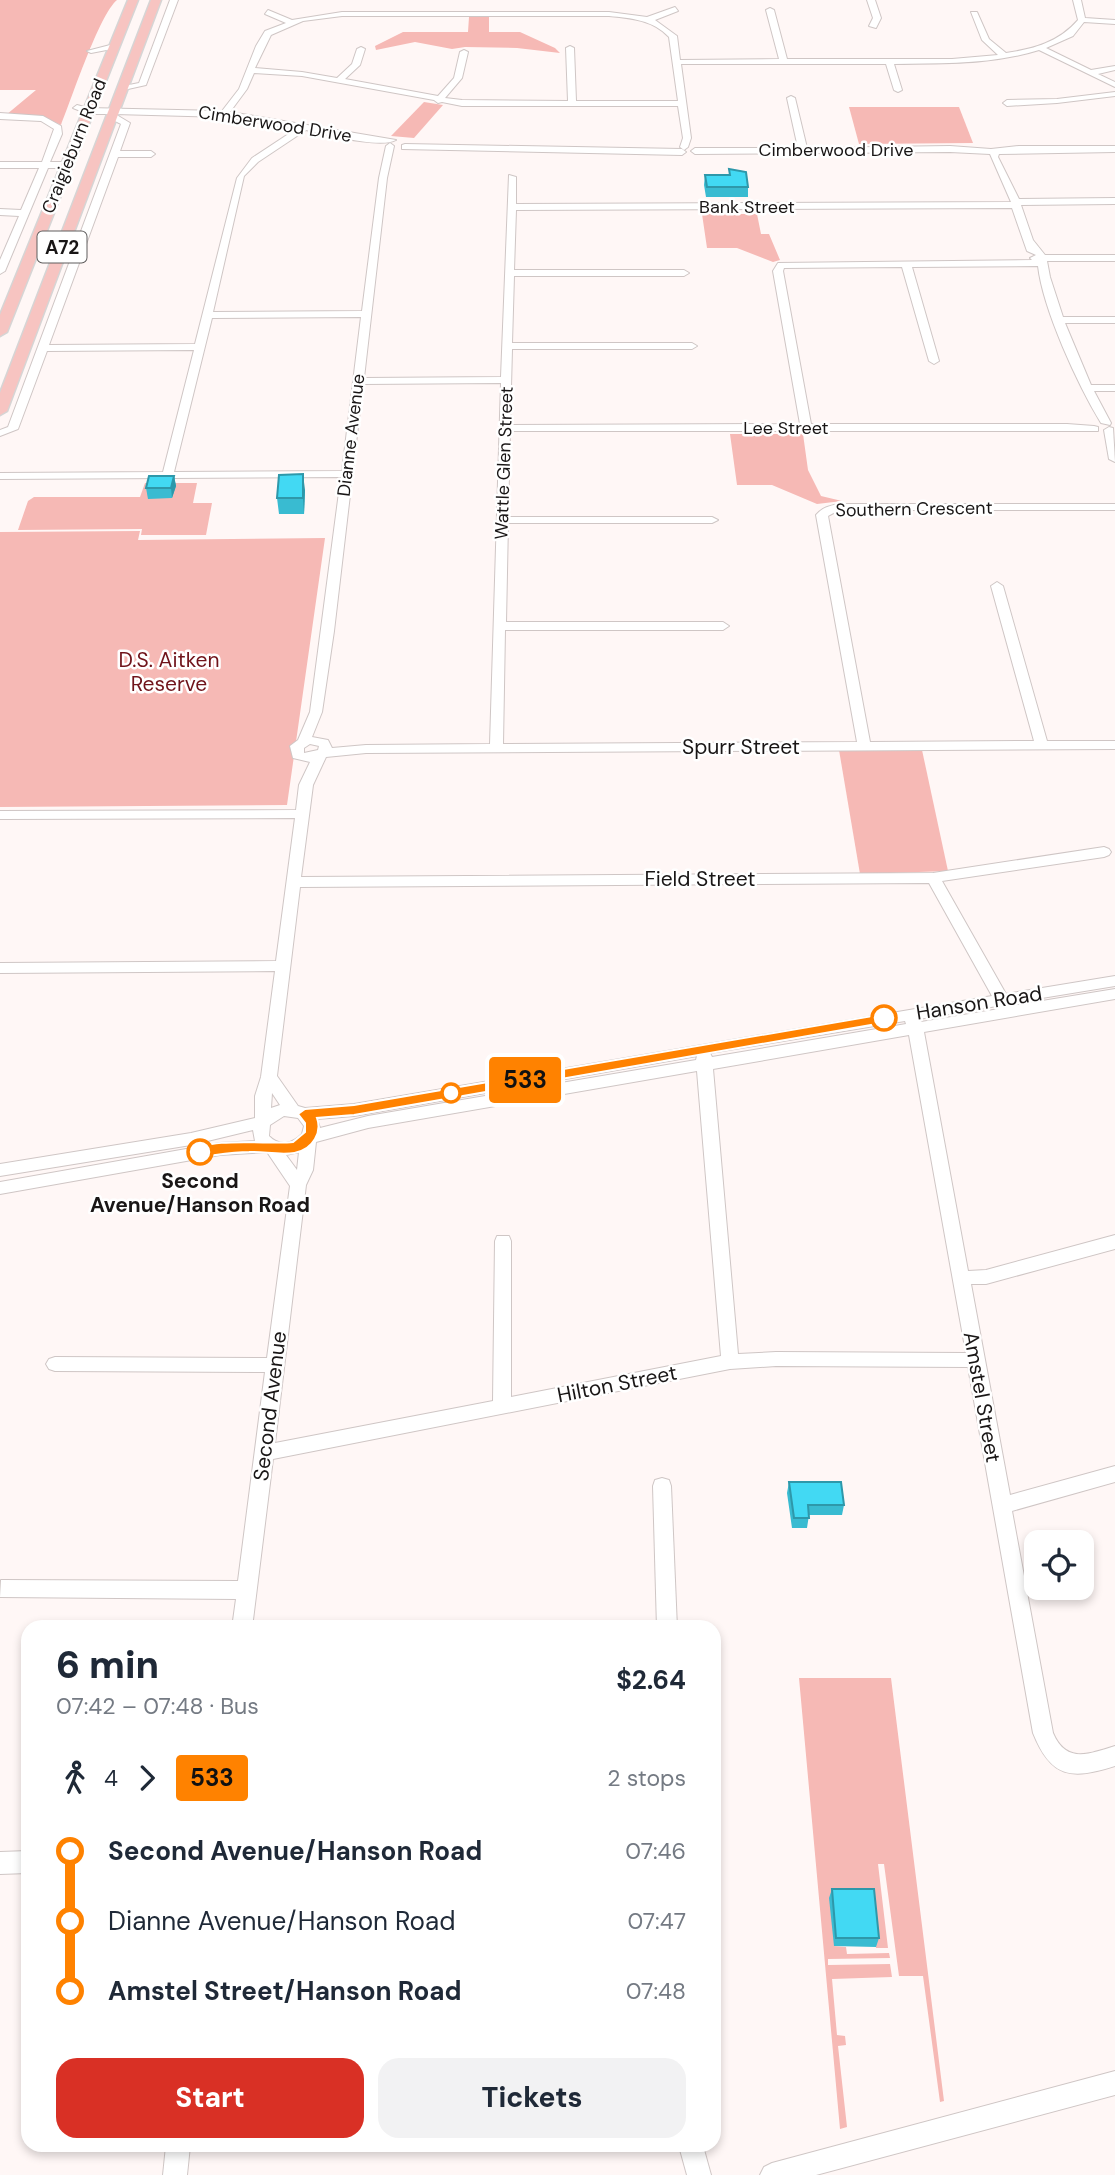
<!DOCTYPE html>
<html lang="en">
<head>
<meta charset="utf-8">
<style>
  body { margin:0; font-family:"DM Sans",sans-serif; background:#f2f2f3; color:#1f2937; height:100vh; display:flex; flex-direction:column; font-size:26px; white-space:nowrap }
  * { box-sizing:border-box; margin:0 }
  p { font-size:23px; color:#747a83 }
  .icon { flex:none; width:38px; height:38px; fill:none; stroke:currentColor; stroke-width:2; stroke-linecap:round; stroke-linejoin:round }
  .map { position:relative; flex:1; overflow:hidden }
  .details { position:absolute; left:21px; top:1620px; width:700px; height:532px; display:flex; flex-direction:column; background:#fff; border-radius:21px; box-shadow:0 4px 10px #0003 }
  .details>* { flex:none }
  .badge { padding:0 14px; border-radius:5px; font-size:24px; line-height:46px }
  .fabs { position:absolute; left:1024px; top:1530px; display:grid; gap:14px }
  .fabs a { display:grid; place-items:center; width:70px; height:70px; border-radius:14px; background:#fff; box-shadow:0 4px 10px #0003; font-size:35px }
  .map>.badge { position:absolute; translate:-50% -50%; box-shadow:0 0 0 4px #fff }
  .legs { display:flex; align-items:center; gap:10px; height:77px; padding:0 35px; font-size:23px }
  .legs p { margin-inline-start:auto }
  .head { display:flex; align-items:center; justify-content:space-between; height:119px; padding:0 35px }
  h1 { font-size:38px; font-weight:800; line-height:52px }
  .action { display:flex; gap:14px; margin-top:auto; padding:14px 35px }
  .action a { flex:1; height:80px; border-radius:21px; background:#d93025; color:#fff; font-size:28px; font-weight:800; line-height:80px; text-align:center }
  .action a+a { background:#f2f2f3; color:#1f2937 }
  ul { padding:0 35px; list-style:none }
  li { display:flex; align-items:center; gap:24px; height:70px; font-size:26px }
  li i { display:grid; place-items:center; width:10px; height:100%; margin:0 9px; background:currentColor }
  li i::after { content:''; width:18px; height:18px; margin:-9px; border:5px solid; border-radius:50%; background:#fff }
  li p { margin-inline-start:auto }
  li:first-child i { background:linear-gradient(#0000 50%,currentColor 0) }
  li:last-child i { background:linear-gradient(currentColor 50%,#0000 0) }
  .map>svg:first-child { display:block }
  .green { fill:#f6b9b5 }
  .lines { fill:none; stroke-linecap:round; stroke-linejoin:round }
  .minor-casing { stroke:#cfc6c5; stroke-width:2 }
  .major-casing { stroke:#d6d5d5; stroke-width:3 }
  .minor { fill:#fff; fill-rule:evenodd }
  .major { fill:#f7c4c1; fill-rule:evenodd }
  .wall { fill:#39bbd1 }
  .shaded-wall { fill:#2e98aa }
  .building { fill:#42d9f3; stroke:#2e98aa; stroke-width:2 }
  .line-1 { fill:#ff8200; stroke:#fff; stroke-width:2 }
  .stop-1-dot { fill:#fff; stroke:#ff8200; stroke-width:3.5 }
  .labels { text-anchor:middle; dominant-baseline:central; stroke-width:5; stroke-linejoin:round; paint-order:stroke }
  .far-street-label { font-size:18px; fill:#191616; stroke:#fff }
  .shield { fill:#fff; stroke:#5e5c5c; stroke-width:2 }
  .shield-label { font-size:19px; font-weight:bold; fill:#191616 }
  .park-label { font-size:21px; fill:#70141b; stroke:#fff }
  .street-label { font-size:21px; fill:#191616; stroke:#fff }
  .stop-label { font-size:21px; font-weight:bold; fill:#191616; stroke:#fff }
</style>
</head>
<body>
<div class="map">
<svg width="1115" height="2175" viewBox="0 0 1115 2175">
  <rect width="100%" height="100%" fill="#fff7f6"/>
  <g class="green">
    <path d="M0,0H117C99,15 72,98 61,125L46,118L6,115L36,90H0Z"/>
    <path d="M469,17H489V32H520L555,48L560,53L517,48L465,47L452,49L415,42L376,50L375,46L403,32H468Z"/>
    <path d="M424,102L443,105L414,138L391,136Z"/>
    <path d="M849,107H959L973,143L859,144Z"/>
    <path d="M702,214H757L761,234H769L780,260L773,262L737,248H707Z"/>
    <path d="M730,434H803L808,470L821,496L842,501L817,504L772,485H737Z"/>
    <path d="M145,483H197L193,503H212L206,535H141L142,529L18,530L28,501L34,497H140Z"/>
    <path d="M140,531L138,540L325,538L287,805L0,807V532Z"/>
    <path d="M839,750H922L948,871L860,874Z"/>
    <path d="M799,1678H891L944,2101L940,2102L923,1976H899L884,1864H878L888,1948H876L871,1898L834,1946L846,1947L847,1954L889,1953L890,1958L828,1959V1965L890,1964L892,1977L832,1979L837,2035L845,2036L846,2045L838,2046L847,2127L840,2129Z"/>
  </g>
  <g class="lines">
    <g class="minor-casing">
      <g id="minor">
        <path d="M170,0H178L146,85L119,91V87L139,83Z"/>
        <path d="M867,0H875L881,18L876,28L869,26L873,18Z"/>
        <path d="M1073,0H1081L1085,18L1115,20V24L1084,22L1073,36L1046,48L1091,70L1115,66V70L1098,74L1115,82V87L1039,50C992,65 943,63 894,64L902,90L898,92L894,90L886,64H681L691,138L688,147L684,150L680,147L683,138L678,106H462L442,102L438,103L434,100L302,76L254,73L247,89L230,112L396,140C380,149 326,134 306,130L258,162L244,176L213,312L362,311L379,178L386,146L390,143L394,146L387,178L364,378L501,377L509,175L516,177V204L1011,202L990,154L950,152L695,154L691,151L695,148H798L787,98L791,96L795,98L807,148L950,146L991,149L1019,146H1115V152L999,154L998,157L1019,199L1115,198V204L1021,205L1033,240L1045,255H1115V261H1047L1050,277L1063,317H1115V323H1065L1091,385H1115V391H1094L1111,423L1110,425L1101,423C1078,385 1043,310 1038,266L912,267L939,361L934,364L929,361L902,267L784,268L783,271L811,424H1067L1094,426L1098,427V431H510L508,517H712L718,520L712,523H508L506,622H723L729,626L723,630H505L503,744L857,742L816,515C823,507 829,506 839,504H1115V510H839L828,516L870,742L1034,741L991,586L997,582L1003,586L1047,741H1115V749L366,753L326,757L313,785L301,877L933,873L1104,847L1109,849L1111,852L1109,855L1104,857L942,881L1006,994L1115,976V986L1011,1003L1012,1006L1115,989V999L924,1032L968,1271L986,1270L1115,1235V1249L986,1284H971L1010,1495L1115,1466V1482L1012,1511L1053,1733C1066,1764 1089,1754 1115,1746V1766C1071,1780 1051,1778 1033,1733L968,1367L776,1366L730,1369L273,1459L252,1628H232L236,1599L0,1597L1,1580L238,1581L265,1372L55,1371L49,1369L46,1364L49,1359L55,1357L267,1358L290,1186L267,1152L220,1155L0,1194V1182L220,1143L255,1141L253,1130L191,1145L0,1176V1164L191,1133L255,1118V1096L261,1077L275,971L0,973V963L276,961L295,818L0,819V811L296,810L299,785L310,762L293,758L290,746L298,740L310,712L341,477L0,479V473L163,472L194,350L47,351L18,429L0,436V430L8,427L121,124L109,118L110,114H88L73,108L77,105L88,108L222,111L239,89L256,46L265,31L286,23L265,14L268,10L292,20L342,12H609L647,17L675,7L678,11L655,20L677,36L680,60L779,59L766,10L770,8L774,10L787,59H952L998,55L982,40L971,12H977L989,39L1006,53C1034,49 1059,42 1078,20ZM342,16H609C631,18 653,20 669,37L678,101H576L574,48L570,46L566,48L568,101L462,100L445,98L462,78L468,52L464,50L460,52L454,78L438,96L345,79L360,65L365,49L361,47L357,49L352,64L337,78L302,72L255,68L271,35L303,21ZM115,114L224,117L296,129L252,158L237,178L195,344L49,345L118,157H151L155,154L151,151H120L130,123ZM1012,208L1027,251L1036,255L1030,258L1032,260L778,263L773,271L800,424L510,425L512,349H692L697,346L692,343H512L514,276H684L689,273L684,270H514L516,210ZM361,317L342,471L174,472L212,318ZM501,383L490,744L366,745L332,748L328,740L312,737L322,712L334,631L363,384ZM310,744L319,746L318,750L304,753V748ZM929,883L992,996L354,1104L305,1108L298,1106L277,1076L300,887ZM997,1006L999,1009L921,1022L919,1019ZM905,1021L906,1024L712,1057L710,1053ZM909,1035L966,1353L776,1352L738,1354L713,1069ZM697,1056L696,1060L368,1116L320,1128L317,1119L354,1116ZM697,1071L721,1356L511,1397V1241L509,1236H497L495,1241L493,1401L275,1443L306,1185L313,1170L316,1142L368,1128ZM272,1093L280,1105L271,1108ZM284,1116L298,1118L304,1126L302,1134C292,1144 280,1147 269,1136L270,1125ZM299,1152L297,1170L286,1155Z"/>
        <path d="M114,44L117,48L91,53L87,51Z"/>
        <path d="M1115,92V96L1057,103L1007,106L1003,103L1007,100L1057,99Z"/>
        <path d="M0,113L43,116L61,126L62,134L50,162H67L71,165L67,168H48L5,271L0,274V260L19,216L0,215V209L21,210L39,168H0V162H42L54,129L41,121L0,119Z"/>
        <path d="M405,144L682,149L686,152L682,155L402,149V145Z"/>
        <path d="M1109,427L1113,428L1115,462L1109,459L1104,430Z"/>
        <path d="M662,1478L669,1480L671,1486L677,1628H657L653,1486L655,1480Z"/>
        <path d="M28,1851V1873L0,1874V1852Z"/>
        <path d="M1115,2071V2095L816,2175H760L764,2167L772,2163Z"/>
        <path d="M166,2146H190L187,2175H163Z"/>
        <path d="M679,2146H703L711,2175H687Z"/>
      </g>
    </g>
    <g class="major-casing">
      <g id="major">
        <path d="M128,0H138L7,332L0,336V315Z"/>
        <path d="M151,0H161L7,411L0,415V393Z"/>
      </g>
    </g>
    <use href="#minor" class="minor"/>
    <use href="#major" class="major"/>
  </g>
  <g class="wall">
    <path d="M729,169L748,187V197H706L704,185L705,175H729Z"/>
    <path d="M174,476L176,486L172,498L148,499L146,488Z"/>
    <path d="M305,490L304,514H279L277,498Z"/>
    <path d="M789,1482L844,1505L842,1515H809L807,1528H792L787,1493Z"/>
    <path d="M832,1889L879,1938L876,1947L834,1946L829,1898Z"/>
  </g>
  <g class="shaded-wall">
    <path d="M303,474L305,490L304,514L303,498Z"/>
    <path d="M174,476L176,486L172,498L171,488Z"/>
  </g>
  <g class="building">
    <path d="M729,169L746,172L748,187H707L705,175H730Z"/>
    <path d="M303,474V498H277L279,475Z"/>
    <path d="M149,476H174L171,488H146Z"/>
    <path d="M789,1482H841L844,1505H808L809,1518H794Z"/>
    <path d="M832,1889H874L879,1938H836Z"/>
  </g>
  <path class="line-1" d="M884,1014L890,1018L888,1022L354,1115L317,1118C320,1126 319,1132 315,1139C302,1162 271,1151 249,1152C233,1152 217,1155 200,1157L193,1152C207,1136 272,1145 293,1142L305,1132V1123L298,1114L305,1109L354,1105Z"/>
  <g class="stop-1-dot">
    <circle cx="884" cy="1018" r="12"/>
    <circle cx="451" cy="1093" r="9"/>
    <circle cx="200" cy="1152" r="12"/>
  </g>
  <g class="labels">
    <g class="far-street-label">
      <text transform="translate(275 124) rotate(9)">Cimberwood Drive</text>
      <text transform="translate(74 146) rotate(-68)">Craigieburn Road</text>
      <text x="836" y="150">Cimberwood Drive</text>
      <text x="747" y="207">Bank Street</text>
      <text x="786" y="428">Lee Street</text>
      <text transform="translate(351 435) rotate(-83)">Dianne Avenue</text>
      <text transform="translate(504 463) rotate(-88)">Wattle Glen Street</text>
      <text transform="translate(914 509) rotate(-1)">Southern Crescent</text>
    </g>
    <rect class="shield" x="37.5" y="231.5" width="49" height="31" rx="5"/>
    <g class="shield-label">
      <text x="62" y="247">A72</text>
    </g>
    <g class="park-label">
      <text x="169" y="660">D.S. Aitken<tspan x="169" dy="24">Reserve</tspan></text>
    </g>
    <g class="street-label">
      <text x="741" y="747">Spurr Street</text>
      <text x="700" y="879">Field Street</text>
      <text transform="translate(979 1003) rotate(-9)">Hanson Road</text>
      <text transform="translate(617 1384) rotate(-11)">Hilton Street</text>
      <text transform="translate(982 1397) rotate(80)">Amstel Street</text>
      <text transform="translate(270 1406) rotate(-83)">Second Avenue</text>
    </g>
    <g class="stop-label">
      <text x="200" y="1181">Second<tspan x="200" dy="24">Avenue/Hanson Road</tspan></text>
    </g>
  </g>
</svg>
<div class="fabs">
<a><svg class="icon" aria-label="locate" viewBox="0 0 24 24"><circle cx="12" cy="12" r="6"/><path d="M12 2v4M12 18v4M2 12h4M18 12h4"/></svg></a>
</div>
<b class="badge" style="left:525px;top:1080px;background:#ff8200;color:#111">533</b>
<section class="details">
<div class="head"><div><h1>6 min</h1><p>07:42 – 07:48 · Bus</p></div><b>$2.64</b></div>
<div class="legs"><svg class="icon" aria-label="walk" viewBox="0 0 24 24"><circle cx="13" cy="4" r="2"/><path d="M13 8l-2 6 4 7M11 14l-3 7M7 12l3-4h3l4 4"/></svg>4<svg class="icon" aria-label="forward" viewBox="0 0 24 24"><path d="M9 5l7 7-7 7"/></svg><b class="badge" style="background:#ff8200;color:#111">533</b><p>2 stops</p></div>
<ul>
<li><i style="color:#ff8200"></i><b>Second Avenue/Hanson Road</b><p>07:46</p></li>
<li><i style="color:#ff8200"></i><span>Dianne Avenue/Hanson Road</span><p>07:47</p></li>
<li><i style="color:#ff8200"></i><b>Amstel Street/Hanson Road</b><p>07:48</p></li>
</ul>
<div class="action"><a>Start</a><a>Tickets</a></div>
</section>
</div>
</body>
</html>
